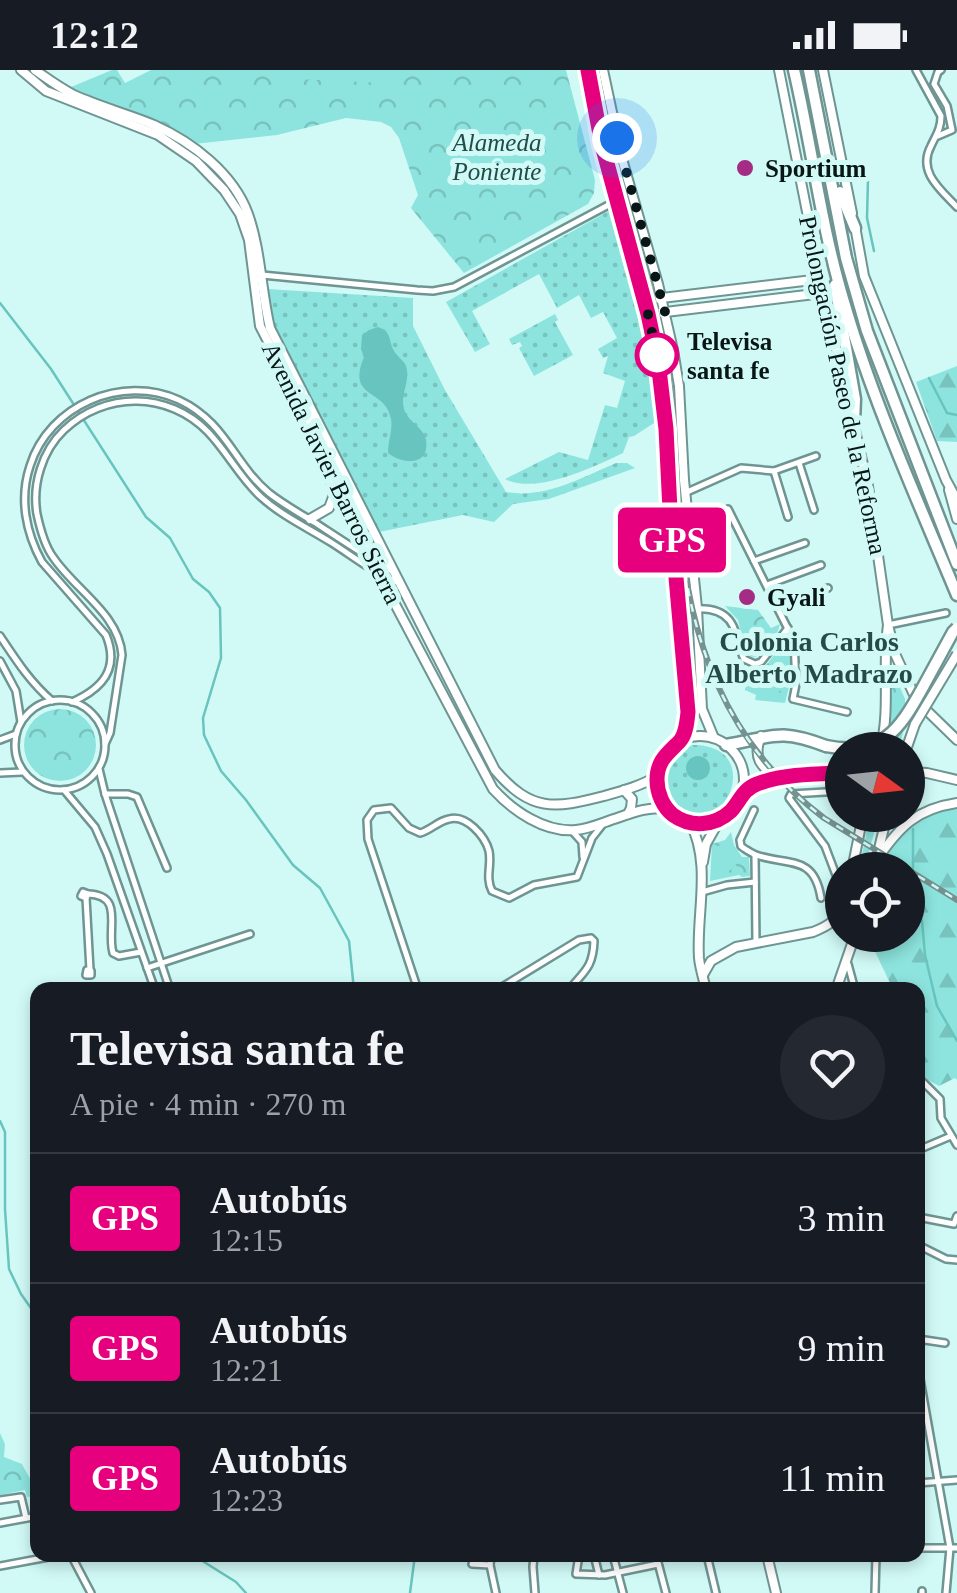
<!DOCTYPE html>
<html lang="es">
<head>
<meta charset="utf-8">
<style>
  body { margin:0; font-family:"Times New Roman",serif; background:#242831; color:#f1f3f6; height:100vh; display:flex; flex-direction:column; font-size:38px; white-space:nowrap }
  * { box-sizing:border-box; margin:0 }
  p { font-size:32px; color:#9ea1a6 }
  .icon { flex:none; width:55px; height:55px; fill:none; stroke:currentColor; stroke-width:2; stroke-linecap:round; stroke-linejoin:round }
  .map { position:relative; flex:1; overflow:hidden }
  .details { position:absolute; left:30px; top:912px; width:895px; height:580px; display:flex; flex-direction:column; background:#171b24; border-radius:20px; box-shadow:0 5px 15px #0003 }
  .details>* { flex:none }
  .badge { padding:0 20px; border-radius:8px; font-size:35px; line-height:65px }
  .needle { width:65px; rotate:105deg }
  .buttons { position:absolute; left:825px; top:662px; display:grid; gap:20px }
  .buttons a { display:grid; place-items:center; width:100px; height:100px; border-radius:50%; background:#171b24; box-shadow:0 5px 15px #0003; font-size:50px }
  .you { position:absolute; width:50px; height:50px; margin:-25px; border:8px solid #fff; border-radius:50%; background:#1a73e8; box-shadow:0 0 0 15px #1a73e833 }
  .map>.badge { position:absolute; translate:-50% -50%; box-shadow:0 0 0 5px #fff }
  .round { display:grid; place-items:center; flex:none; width:105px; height:105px; border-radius:52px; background:#242831 }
  .overview { display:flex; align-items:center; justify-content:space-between; height:170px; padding:0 40px }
  h1 { font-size:48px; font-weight:800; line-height:75px }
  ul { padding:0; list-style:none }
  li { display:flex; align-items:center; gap:30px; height:130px; padding:0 40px; border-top:2px solid #363941 }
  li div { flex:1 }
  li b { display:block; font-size:38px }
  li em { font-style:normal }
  li .badge { min-width:110px; font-weight:700; text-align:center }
  .status { display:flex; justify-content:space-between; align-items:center; height:70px; padding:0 50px; background:#171b24; direction:ltr }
  .status svg { height:28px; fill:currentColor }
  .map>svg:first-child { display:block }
  .grass { fill:url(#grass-dots) }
  .forest { fill:url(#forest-firs) }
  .park { fill:url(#park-crowns) }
  .pitch { fill:#8de4de }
  .water { fill:#68c4be }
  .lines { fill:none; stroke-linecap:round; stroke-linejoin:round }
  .stream { stroke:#68c4be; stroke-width:2.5 }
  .minor-casing { stroke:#6f9592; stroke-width:10 }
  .tertiary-casing { stroke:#6f9592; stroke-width:12 }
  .secondary-casing { stroke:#6f9592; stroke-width:12 }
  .motorway-casing { stroke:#6f9592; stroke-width:15 }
  .minor { stroke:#fff; stroke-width:5 }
  .tertiary { stroke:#fff; stroke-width:8 }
  .secondary { stroke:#fff; stroke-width:8 }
  .motorway { stroke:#fff; stroke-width:10 }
  .rail-casing { stroke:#759290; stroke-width:6 }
  .rail { stroke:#d1faf7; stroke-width:2.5; stroke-dasharray:8; stroke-linecap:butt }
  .tertiary-bridge-casing { stroke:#6f9592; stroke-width:12; stroke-linecap:butt }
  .motorway-bridge-casing { stroke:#6f9592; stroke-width:15; stroke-linecap:butt }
  .tertiary-bridge { stroke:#fff; stroke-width:8 }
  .motorway-bridge { stroke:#fff; stroke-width:10 }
  .line-casing { stroke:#fff; stroke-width:22 }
  .line { stroke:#e6007e; stroke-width:15 }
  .walk { stroke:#081716; stroke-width:10; stroke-dasharray:0 18 }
  .poi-dot { fill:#a42c84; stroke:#d1faf7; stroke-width:4 }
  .stop-dot { fill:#fff; stroke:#e6007e; stroke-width:5 }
  .labels { text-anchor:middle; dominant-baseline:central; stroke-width:10; stroke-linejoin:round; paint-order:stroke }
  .park-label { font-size:25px; font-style:italic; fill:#224c4a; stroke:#d1faf7 }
  .poi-label { font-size:25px; font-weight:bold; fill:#081716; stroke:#d1faf7; text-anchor:start }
  .stop-label { font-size:25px; font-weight:bold; fill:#081716; stroke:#d1faf7; text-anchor:start }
  .street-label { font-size:25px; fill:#081716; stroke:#d1faf7 }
  .neighbourhood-label { font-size:28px; font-weight:bold; fill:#254a47; stroke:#d1faf7 }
</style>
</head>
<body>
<div class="status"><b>12:12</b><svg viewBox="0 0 49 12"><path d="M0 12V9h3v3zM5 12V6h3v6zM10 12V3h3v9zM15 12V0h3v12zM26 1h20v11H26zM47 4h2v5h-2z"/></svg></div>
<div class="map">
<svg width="957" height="1523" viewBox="0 0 957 1523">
  <defs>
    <pattern id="grass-dots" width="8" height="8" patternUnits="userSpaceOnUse" patternTransform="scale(2.5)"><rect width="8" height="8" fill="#8de4de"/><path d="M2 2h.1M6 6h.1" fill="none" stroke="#78c3be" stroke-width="1.8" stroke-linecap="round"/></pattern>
    <pattern id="forest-firs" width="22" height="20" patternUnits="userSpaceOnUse" patternTransform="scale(2.5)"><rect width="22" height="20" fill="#8de4de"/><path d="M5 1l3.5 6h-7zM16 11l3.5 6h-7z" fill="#78c3be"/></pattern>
    <pattern id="park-crowns" width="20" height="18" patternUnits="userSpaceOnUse" patternTransform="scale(2.5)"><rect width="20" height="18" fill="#8de4de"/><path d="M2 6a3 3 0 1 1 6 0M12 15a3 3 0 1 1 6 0" fill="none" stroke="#78c3be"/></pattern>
  </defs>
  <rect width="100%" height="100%" fill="#d1faf7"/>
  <g class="grass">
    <path d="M614,138L656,312L654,353L634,366L629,367L623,383C594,397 536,425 505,409L559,382L588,390L605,335L617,338L625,311L603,303L608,286L603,288L598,279L617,268L603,242L591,248L579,225L557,238L539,204L472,241L490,274L475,282L446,232Z"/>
    <path d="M268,219L413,228V256L445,320L506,422C544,429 581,408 616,393H627L635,398L549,429L513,434L494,452L463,445L379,462L273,252Z"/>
    <path d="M555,244L558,250L555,252L573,285L534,306L519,278L522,276L520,272L512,275L509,269Z"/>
    <path d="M693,675C769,675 722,780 675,736C651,715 668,683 693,675Z"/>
  </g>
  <g class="forest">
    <path d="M957,296V372L937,371L916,312Z"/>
    <path d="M957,738V1010L955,1008L939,1016L928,1010L920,1000L924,993L918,979V920H890V913L870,871L871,865H908V800H879C894,760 916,746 957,738Z"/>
  </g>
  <g class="park">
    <path d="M112,0H117L125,13L151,0H566L595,110L594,123L588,134L464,203L411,138L418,125L399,68L391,57L381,52L346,48L277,65L194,74L165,54L118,38L71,17Z"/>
    <path d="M725,536L758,540L771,558L780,554L778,561L758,586L754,587L746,585L738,550Z"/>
    <path d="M784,572L789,574L791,609L785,633L755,630L756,625L745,620L746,615L756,611L760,603Z"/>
    <path d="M891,596L905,629V656L898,680H886L891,641Z"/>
    <circle cx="60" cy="675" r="36"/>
    <path d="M870,745H879L864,800H859Z"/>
    <path d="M731,762L734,775L742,787H749L750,806L742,807L739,805L710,811L712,774L725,770Z"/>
    <path d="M0,1363L5,1374L4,1387L22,1394C27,1405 38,1418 37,1430L34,1426L27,1427L25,1420L0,1425Z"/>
  </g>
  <g class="pitch">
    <path d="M297,0H384L383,13L296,9Z"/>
    <path d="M764,599L790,608L786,623L759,614Z"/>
    <path d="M725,773L737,797L724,803L712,779Z"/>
  </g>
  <g class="water">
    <path d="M378,257C380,258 383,259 385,260C391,266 390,275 394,281C399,289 406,291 407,300C409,314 400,325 404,339C408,352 424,358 426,370C430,396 403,395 388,383C388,371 393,359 391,349C386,318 346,330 364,287L361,279L362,265L369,260Z"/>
    <circle cx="698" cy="698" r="12"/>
  </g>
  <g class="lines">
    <g class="stream">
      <path d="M868,109L867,148L874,181"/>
      <path d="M0,233L51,299L146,447L170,468L193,509L209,522L220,538L221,588L203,648L204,665L221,701L246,730L293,795L320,818L349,871L354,920"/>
      <path d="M929,308L947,343L957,345"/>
      <path d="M913,759V815L916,836L922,851L925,885L937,936L957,971"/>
      <path d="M0,1051L5,1062V1139L9,1199L21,1224L38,1248"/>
      <path d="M193,1485L236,1512L246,1523"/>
      <path d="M410,1523L415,1485"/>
    </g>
    <g class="minor-casing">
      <g id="minor">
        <path d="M916,0L941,46C941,59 936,65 931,76C917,102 941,120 957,137"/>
        <path d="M938,66L952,60L947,36L934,14L938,2L941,0"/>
        <path d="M262,205L417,220L433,221L454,217L616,131"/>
        <path d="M799,393L814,440"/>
        <path d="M774,401L788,447"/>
        <path d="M687,422L741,398L774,401L816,386"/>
        <path d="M728,439L794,571L796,614L793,629L847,642"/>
        <path d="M754,491L805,473"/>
        <path d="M767,515L821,495"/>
        <path d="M777,537L828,518"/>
        <path d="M679,540C698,538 723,535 733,556C738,567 739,579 744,589L755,594L761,592L788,558"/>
        <path d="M888,555L946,543"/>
        <path d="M0,566C16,590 30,612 52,631"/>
        <path d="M0,591L16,621L21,652"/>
        <circle cx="60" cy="675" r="45"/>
        <path d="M72,632C102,619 120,599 106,565L42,492C26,463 19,429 30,396C49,335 122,304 179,330C226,352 234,394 269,423C283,434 299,443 314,452C340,469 365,486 392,501"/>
        <path d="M0,670L16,664"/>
        <path d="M105,674L110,663L122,585C119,544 75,520 53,487C45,476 40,458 37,444C32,415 42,381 64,360C105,321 168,321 208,362C228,383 240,408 261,427C282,446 308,458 332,473C354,487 372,502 397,512"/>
        <path d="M99,699L105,724L170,920"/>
        <path d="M0,703L22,702"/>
        <path d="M64,720L95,757L107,784L155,920"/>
        <path d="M105,724H128L137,727L167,798"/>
        <path d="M754,740L740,770L741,776C743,778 753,784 756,785C788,796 814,784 821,828"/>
        <path d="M573,762L582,772L583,787"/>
        <path d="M755,785L756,872"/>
        <path d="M836,805L825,776L789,728L791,724L842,721"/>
        <path d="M83,822L88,824L86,828L81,826Z"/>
        <path d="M702,822L727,815L755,812"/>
        <path d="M88,824C125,825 106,859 113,883L119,886L141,882"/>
        <path d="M86,828L90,900"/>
        <path d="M848,894L855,920"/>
        <path d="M147,898L250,864"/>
        <path d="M87,900L91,901V905H86Z"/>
        <path d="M418,920L368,769L367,750L374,740L391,738L409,758L420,763C431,760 438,751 449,749C466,744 485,766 489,781C492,795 485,807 492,821L509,828L534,815L577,807L592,768L603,754"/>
        <path d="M497,920L579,870L591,868L594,871C593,898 584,901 569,920"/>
        <path d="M918,1007L940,1029L941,1048L957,1075"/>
        <path d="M918,1080L951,1066"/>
        <path d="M918,1147L954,1154L957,1146"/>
        <path d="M918,1175L946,1189L957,1190"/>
        <path d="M918,1269L945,1273"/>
        <path d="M918,1298L950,1478L946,1523"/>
        <path d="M918,1413L957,1410"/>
        <path d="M0,1430L21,1427L26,1448"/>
        <path d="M0,1453L38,1446"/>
        <path d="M918,1478H957"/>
        <path d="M71,1485L91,1523"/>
        <path d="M491,1485L490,1495L496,1523"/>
        <path d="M534,1485L533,1497L535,1523"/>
        <path d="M579,1485L576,1504L605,1505L658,1494"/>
        <path d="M613,1485L623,1523"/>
        <path d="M656,1485L666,1523"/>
        <path d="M707,1485L716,1523"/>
        <path d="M472,1494L490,1495"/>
        <path d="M0,1496L59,1485"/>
        <path d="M599,1505L595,1489L599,1485"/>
        <path d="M875,1523L876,1485"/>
        <path d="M922,1523V1521"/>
      </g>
    </g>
    <g class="tertiary-casing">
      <g id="tertiary">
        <path d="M21,0L46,21L158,65L196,91L224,120L240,144L249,170L260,256L322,376L387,519L493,719C513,741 545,763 576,760C589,759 602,753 614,749C632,743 649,736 668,739"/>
        <path d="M35,0C48,9 60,18 74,25C100,37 128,44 154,55C192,72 233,103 248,144C261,181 261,220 270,258L495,700C531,742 554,739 604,726C622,721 641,716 657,706"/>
        <path d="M645,230L821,209"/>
        <path d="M649,244L823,223"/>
        <path d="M949,420L957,449"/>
        <path d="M310,449L329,438L335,422L314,369"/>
        <path d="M761,666C752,688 761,696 777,709"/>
        <path d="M880,680C891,640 882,596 888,555"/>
        <path d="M906,680L915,654"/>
        <path d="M908,702L927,703L957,710"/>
        <path d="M624,720L632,729L631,738L628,744"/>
        <path d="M742,723C770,704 809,704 842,703"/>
        <path d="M878,788C900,756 917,739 957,733"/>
        <path d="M852,800L863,745"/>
        <path d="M874,800L887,745"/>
        <path d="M703,905L711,891L736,877L813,862C828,856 837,851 842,835"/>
        <path d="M836,920L855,865"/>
      </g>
    </g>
    <g class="secondary-casing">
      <g id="secondary">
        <path d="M588,0L602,75L649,244L658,291L666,359L670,441L688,643L681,670"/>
        <path d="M603,0L622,89L658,214L673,280L679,316L684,410L697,538L702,639L714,668"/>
        <path d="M779,0L823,223L868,416L888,555L895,584L917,631L957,670"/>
        <path d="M823,0L852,143"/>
        <path d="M855,156L864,206L946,410L957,430"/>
        <circle cx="700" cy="710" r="44"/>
        <path d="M690,752C712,795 696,843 699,888C700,899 704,910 706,920"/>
        <path d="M703,792L706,774L720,749"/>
        <path d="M767,1485L776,1523"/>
      </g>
    </g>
    <g class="motorway-casing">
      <g id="motorway">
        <path d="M794,0C812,77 821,156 844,232C873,332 917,429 957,525"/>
        <path d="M809,0L846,188L867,261L957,494"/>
        <path d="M840,122L855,158"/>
        <path d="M835,215L855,329L854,352"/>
        <path d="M726,675C773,667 778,658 826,676"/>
      </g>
    </g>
    <use href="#minor" class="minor"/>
    <use href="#tertiary" class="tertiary"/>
    <use href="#secondary" class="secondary"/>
    <use href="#motorway" class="motorway"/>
    <g class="rail-casing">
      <path id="rail" d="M596,0C605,48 615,95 628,142C641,191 658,239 666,289C675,342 675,396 679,449C688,569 725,673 824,748L957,830"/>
    </g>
    <use href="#rail" class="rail"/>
    <g class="tertiary-bridge-casing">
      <path id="tertiary-bridge" d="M915,654L957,584"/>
    </g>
    <g class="motorway-bridge-casing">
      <path id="motorway-bridge" d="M826,676C881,687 899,661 923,617C933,599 943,580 953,562L957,558"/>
    </g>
    <use href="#tertiary-bridge" class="tertiary-bridge"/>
    <use href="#motorway-bridge" class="motorway-bridge"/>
  </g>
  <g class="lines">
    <g class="line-casing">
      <path id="line" d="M588,0L602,75L648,244L658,291L666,359L670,440L688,642C687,652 686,665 679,672C667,684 657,691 657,710C657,723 663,737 673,745C691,758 715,756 731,741C741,730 742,720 757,714C784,704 815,704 842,703"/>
    </g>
    <use href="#line" class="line"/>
    <path class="walk" d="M617,68L665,242L648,244L658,291L657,285"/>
  </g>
  <g class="poi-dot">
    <circle cx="745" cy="98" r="10"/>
    <circle cx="747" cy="527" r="10"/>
  </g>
  <circle class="stop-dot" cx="657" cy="285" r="20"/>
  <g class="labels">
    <g class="park-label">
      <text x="497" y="72">Alameda<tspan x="497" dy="29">Poniente</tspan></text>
    </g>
    <g class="poi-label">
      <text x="765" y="98">Sportium</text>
      <text x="767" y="527">Gyali</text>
    </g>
    <g class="stop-label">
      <text x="687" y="271">Televisa<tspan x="687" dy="29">santa fe</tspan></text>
    </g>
    <g class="street-label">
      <text transform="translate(843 315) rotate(78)">Prolongación Paseo de la Reforma</text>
      <text transform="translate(332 403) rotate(64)">Avenida Javier Barros Sierra</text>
    </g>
    <g class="neighbourhood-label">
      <text x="809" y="571">Colonia Carlos<tspan x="809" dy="32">Alberto Madrazo</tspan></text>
    </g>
  </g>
</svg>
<div class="buttons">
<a><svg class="needle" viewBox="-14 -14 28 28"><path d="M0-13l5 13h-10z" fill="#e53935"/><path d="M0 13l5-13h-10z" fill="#9ea1a6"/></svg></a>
<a><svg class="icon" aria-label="locate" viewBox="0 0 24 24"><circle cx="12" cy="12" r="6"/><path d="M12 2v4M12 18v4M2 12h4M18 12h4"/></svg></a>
</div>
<div class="you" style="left:617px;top:68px"></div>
<b class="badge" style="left:672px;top:470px;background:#e6007e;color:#fff">GPS</b>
<section class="details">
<div class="overview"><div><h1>Televisa santa fe</h1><p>A pie · 4 min · 270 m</p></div><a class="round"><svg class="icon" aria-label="heart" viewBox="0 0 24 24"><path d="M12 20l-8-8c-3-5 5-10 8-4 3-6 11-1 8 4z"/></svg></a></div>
<ul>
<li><span class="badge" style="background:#e6007e;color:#fff">GPS</span><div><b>Autobús</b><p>12:15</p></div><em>3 min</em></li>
<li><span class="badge" style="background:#e6007e;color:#fff">GPS</span><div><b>Autobús</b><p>12:21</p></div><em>9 min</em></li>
<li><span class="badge" style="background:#e6007e;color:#fff">GPS</span><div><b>Autobús</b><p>12:23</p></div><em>11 min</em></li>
</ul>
</section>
</div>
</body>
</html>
